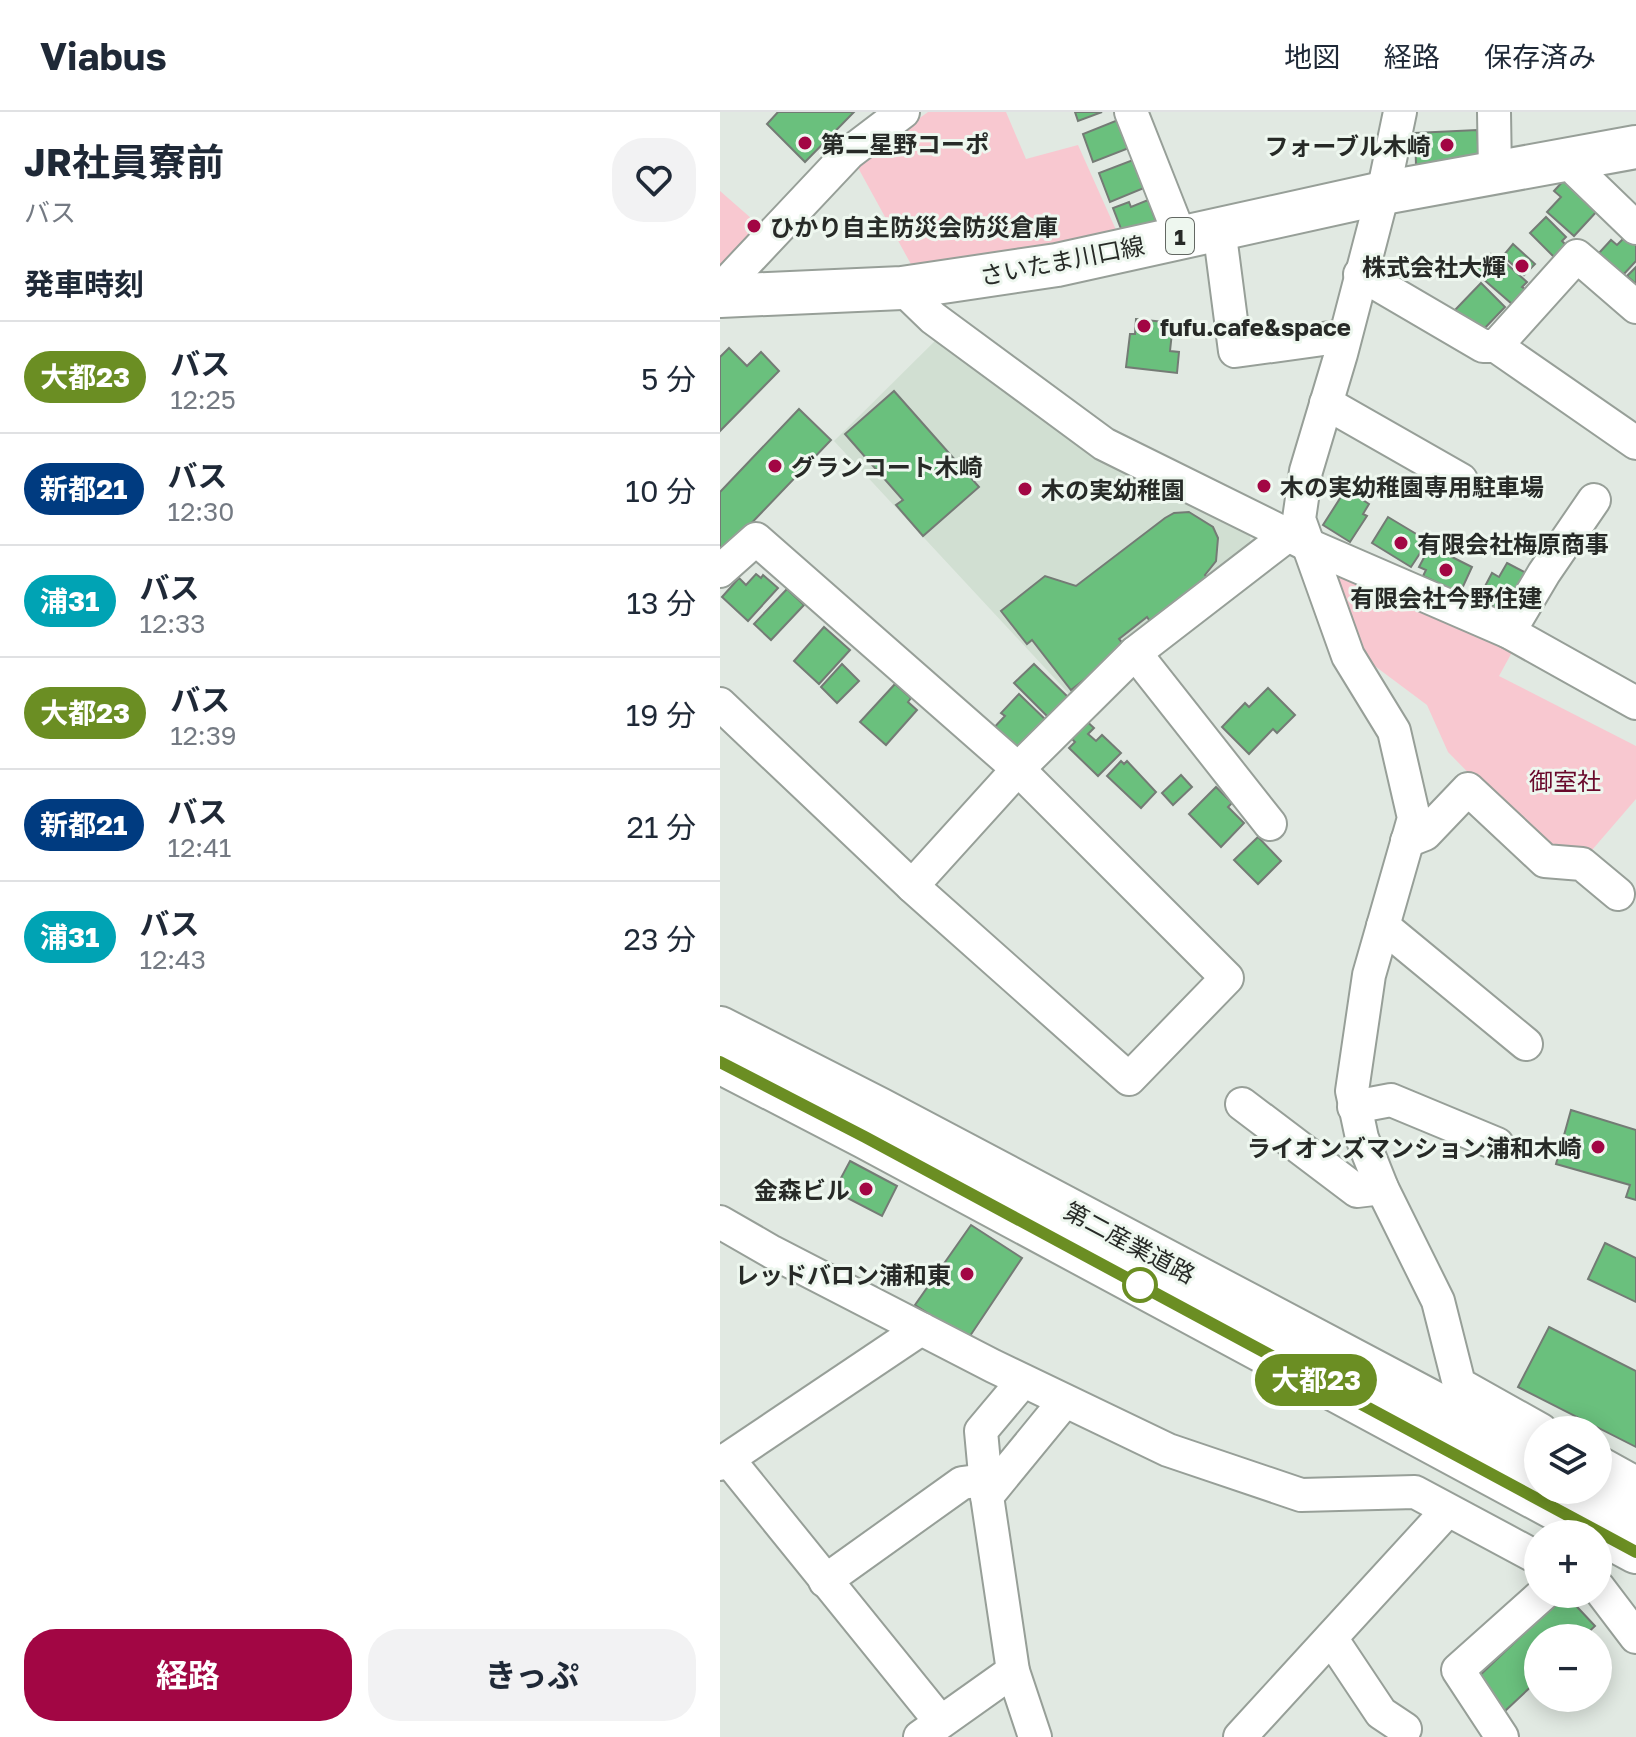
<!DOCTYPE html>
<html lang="ja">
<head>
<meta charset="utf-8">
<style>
  body { margin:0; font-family:"Golos Text","Noto Sans JP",sans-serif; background:#f2f2f3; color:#1f2937; height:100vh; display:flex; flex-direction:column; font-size:30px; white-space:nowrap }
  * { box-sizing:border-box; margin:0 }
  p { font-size:26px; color:#747a83 }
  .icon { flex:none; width:44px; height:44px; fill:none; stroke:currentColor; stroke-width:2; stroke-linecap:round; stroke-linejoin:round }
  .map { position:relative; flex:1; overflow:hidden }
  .sheet { display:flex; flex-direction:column; background:#fff; width:720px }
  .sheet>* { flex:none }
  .badge { padding:0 16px; border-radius:26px; font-size:28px; line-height:52px }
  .fabs { position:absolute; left:804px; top:1304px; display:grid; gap:16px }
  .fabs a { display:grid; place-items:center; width:88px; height:88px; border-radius:50%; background:#fff; box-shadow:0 4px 20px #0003; font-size:40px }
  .map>.badge { position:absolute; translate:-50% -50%; box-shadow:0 0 0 4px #fff }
  h2 { padding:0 24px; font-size:30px; line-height:72px }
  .round { display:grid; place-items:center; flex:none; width:84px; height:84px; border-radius:32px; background:#f2f2f3 }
  .summary { display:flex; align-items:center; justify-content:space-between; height:136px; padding:0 24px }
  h1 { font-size:38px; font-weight:700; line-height:60px }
  .cta { display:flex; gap:16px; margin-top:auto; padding:16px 24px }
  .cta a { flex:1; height:92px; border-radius:32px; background:#a20644; color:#fff; font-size:32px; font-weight:700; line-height:92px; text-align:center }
  .cta a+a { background:#f2f2f3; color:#1f2937 }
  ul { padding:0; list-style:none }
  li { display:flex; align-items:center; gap:24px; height:112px; padding:0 24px; border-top:2px solid #e0e1e3 }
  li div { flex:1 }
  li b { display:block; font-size:30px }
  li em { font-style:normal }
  li .badge { min-width:88px; font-weight:700; text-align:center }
  header { display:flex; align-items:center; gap:48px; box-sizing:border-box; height:112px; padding:0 40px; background:#fff; border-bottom:2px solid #e0e1e3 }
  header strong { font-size:38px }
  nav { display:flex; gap:44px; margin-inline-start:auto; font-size:28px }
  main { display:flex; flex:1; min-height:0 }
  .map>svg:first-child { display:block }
  .built { fill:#d1dfd2 }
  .green { fill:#f8c8d0 }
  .building { fill:#6ac07d; stroke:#747b75; stroke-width:2 }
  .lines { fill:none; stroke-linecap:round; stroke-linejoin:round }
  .minor-casing { stroke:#979f98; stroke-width:36 }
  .major-casing { stroke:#979f98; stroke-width:46 }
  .minor { stroke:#fff; stroke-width:32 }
  .major { stroke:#fff; stroke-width:42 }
  .line-casing { stroke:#fff; stroke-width:18 }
  .line { stroke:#6b8e23; stroke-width:12 }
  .poi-dot { fill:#a20644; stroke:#eef7ef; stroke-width:3 }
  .stop-dot { fill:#fff; stroke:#6b8e23; stroke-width:4 }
  .labels { text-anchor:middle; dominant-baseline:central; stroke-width:6; stroke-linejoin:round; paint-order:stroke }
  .shield { fill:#eef7ef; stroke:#636863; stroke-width:2 }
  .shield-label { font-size:22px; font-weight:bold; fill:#272a27 }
  .poi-label { font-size:24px; font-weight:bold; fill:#272a27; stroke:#eef7ef; text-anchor:start }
  .street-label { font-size:24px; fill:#272a27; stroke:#eef7ef }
  .park-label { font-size:24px; fill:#69092b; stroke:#eef7ef }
</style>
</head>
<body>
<header>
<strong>Viabus</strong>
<nav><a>地図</a><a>経路</a><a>保存済み</a></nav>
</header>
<main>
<section class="sheet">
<div class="summary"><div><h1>JR社員寮前</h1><p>バス</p></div><a class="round"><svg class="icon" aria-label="heart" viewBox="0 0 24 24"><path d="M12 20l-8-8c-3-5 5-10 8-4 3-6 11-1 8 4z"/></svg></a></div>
<h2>発車時刻</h2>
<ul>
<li><span class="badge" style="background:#6b8e23;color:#fff">大都23</span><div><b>バス</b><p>12:25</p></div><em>5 分</em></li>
<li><span class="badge" style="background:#003b80;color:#fff">新都21</span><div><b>バス</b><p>12:30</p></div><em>10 分</em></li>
<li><span class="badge" style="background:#00a3b4;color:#fff">浦31</span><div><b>バス</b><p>12:33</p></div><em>13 分</em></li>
<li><span class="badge" style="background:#6b8e23;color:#fff">大都23</span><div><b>バス</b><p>12:39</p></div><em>19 分</em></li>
<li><span class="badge" style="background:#003b80;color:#fff">新都21</span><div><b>バス</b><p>12:41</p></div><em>21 分</em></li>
<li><span class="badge" style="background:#00a3b4;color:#fff">浦31</span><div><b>バス</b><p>12:43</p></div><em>23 分</em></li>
</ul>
<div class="cta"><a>経路</a><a>きっぷ</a></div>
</section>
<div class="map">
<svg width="916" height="1625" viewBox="0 0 916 1625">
  <rect width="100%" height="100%" fill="#e1e9e2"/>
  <path class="built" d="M222,222L529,418L532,440L351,584L114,329Z"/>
  <g class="green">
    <path d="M208,0H286L306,47L358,33L401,129L198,165L136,52Z"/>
    <path d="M0,79L40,114L0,156Z"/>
    <path d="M597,444L796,533L779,564L916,634V687L866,745L830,744L728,640L707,593L636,540Z"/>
  </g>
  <g class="building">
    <path d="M58,0H134L85,50L47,12Z"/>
    <path d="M355,0H382L358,9Z"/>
    <path d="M398,8L409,36L373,50L363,22Z"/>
    <path d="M757,18L759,46L752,50L696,53L695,21Z"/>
    <path d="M413,48L424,76L390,90L379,61Z"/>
    <path d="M845,67L878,98L854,124L827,100L841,85L834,79Z"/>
    <path d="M428,88L438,115L405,127L393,96L409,90L411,95Z"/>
    <path d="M826,105L846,125L842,129L846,133L834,145L810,121Z"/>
    <path d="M32,108L40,114L36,120L28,114Z"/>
    <path d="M904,126L909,131L912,127L916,131V149L903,163L879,141L891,128L897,133Z"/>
    <path d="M793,132L815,152L804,163L783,144Z"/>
    <path d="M771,142L778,148L780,146L807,170L802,175L805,177L792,192L755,160Z"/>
    <path d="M916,155V172L907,164Z"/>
    <path d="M761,171L785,195L762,219L754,216L735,198Z"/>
    <path d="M416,207L453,211L450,239L459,240L457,261L406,255L410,222H415Z"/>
    <path d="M9,236L27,254L41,240L59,259L0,319V245Z"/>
    <path d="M174,279L259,375L203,424L176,393L183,388L125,322Z"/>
    <path d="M79,297L111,328L0,444V380Z"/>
    <path d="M626,377L649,392L643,402L647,404L630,430L603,413Z"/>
    <path d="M469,400L493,415L498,426L496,449L485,463L489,468L434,515L427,505L399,527L406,535L351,578L312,528L307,532L281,499L325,464L356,474L445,406L454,401Z"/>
    <path d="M668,405L708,429L691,455L652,431Z"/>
    <path d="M710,434L752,455L740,481L703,464L706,458L699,455Z"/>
    <path d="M787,451L810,463L786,501L772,494L777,485L763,478L772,461L779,465Z"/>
    <path d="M36,462L41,466L43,463L58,476L28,509L2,485L19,466L26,473Z"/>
    <path d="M67,477L84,493L51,528L34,512Z"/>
    <path d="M104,515L130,538L99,572L74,549Z"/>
    <path d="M122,552L139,569L117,591L101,575Z"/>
    <path d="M314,552L348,585L328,605L294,571Z"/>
    <path d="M175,572L191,586L188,590L197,598L166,633L140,610Z"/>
    <path d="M548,576L575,603L557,621L553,617L529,642L502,615L525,591L529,595Z"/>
    <path d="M299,582L328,610L295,645L269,621L285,604L281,601Z"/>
    <path d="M362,605L374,616L368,622L376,629L382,623L401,641L378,664L349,636L355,630L347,622Z"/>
    <path d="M401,649L404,652L407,649L436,680L421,696L387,664Z"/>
    <path d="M461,663L472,675L453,693L442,681Z"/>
    <path d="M496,675L512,691L508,695L524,711L501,735L469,702Z"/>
    <path d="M538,725L561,749L538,772L514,748Z"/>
    <path d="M851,998L916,1018V1088L906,1085L910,1073L836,1052Z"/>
    <path d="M130,1049L177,1074L162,1104L114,1079Z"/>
    <path d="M251,1113L302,1146L248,1227L195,1193Z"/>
    <path d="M885,1131L916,1146V1190L868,1167Z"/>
    <path d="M829,1215L916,1259V1335L798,1275Z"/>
    <path d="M845,1482L875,1514L862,1526H818V1568L785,1599L755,1568Z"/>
  </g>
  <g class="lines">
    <g class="minor-casing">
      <g id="minor">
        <path d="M411,0L460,124"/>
        <path d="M680,0L663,81L621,242L586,359L579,407L628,544L674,619L694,706L649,863L632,979L642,1026L662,1076L718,1189L739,1272L821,1318"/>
        <path d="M774,0L775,61"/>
        <path d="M853,47L857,59L916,116"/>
        <path d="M499,116L515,239L625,224"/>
        <path d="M640,162L763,234H776L916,331"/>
        <path d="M182,176L213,206L384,332L586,432L789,520L916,591"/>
        <path d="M0,178L129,41L183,0"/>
        <path d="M776,234L857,144L916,195"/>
        <path d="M606,291L741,368"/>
        <path d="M0,459L36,427L298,657L507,866L409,967L192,774L0,592"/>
        <path d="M789,520L824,461L874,388"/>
        <path d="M415,541L550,712"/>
        <path d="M687,729L705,722L748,677L825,749L862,752L898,782"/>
        <path d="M192,774L298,657L415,541L568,423"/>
        <path d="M663,814L806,932"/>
        <path d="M522,992L637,1079L662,1076"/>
        <path d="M634,995L671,988L777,1032"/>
        <path d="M0,1110L52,1140L273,1254L448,1338L581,1383L695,1380L818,1446"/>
        <path d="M8,1347L220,1609"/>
        <path d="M878,1350L916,1371"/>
        <path d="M0,1352L201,1217"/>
        <path d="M267,1384L261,1319L303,1269"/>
        <path d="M105,1469L242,1371L265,1368"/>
        <path d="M878,1475L916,1525"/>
        <path d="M611,1526L661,1601L685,1617"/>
        <path d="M200,1625L293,1559"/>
        <path d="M315,1625L293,1559L267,1384L344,1290"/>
        <path d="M520,1625L727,1399"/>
        <path d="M782,1625L738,1558L823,1482"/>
      </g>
    </g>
    <g class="major-casing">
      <g id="major">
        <path d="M0,184L182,176L337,153L663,81L916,35"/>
        <path d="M0,916L159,997L818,1346"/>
        <path d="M0,950L145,1025L916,1440"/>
        <path d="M878,1378L916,1398"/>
      </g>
    </g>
    <use href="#minor" class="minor"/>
    <use href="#major" class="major"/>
  </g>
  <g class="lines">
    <g class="line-casing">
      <path id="line" d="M0,950L145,1025L916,1440"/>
    </g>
    <use href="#line" class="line"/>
  </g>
  <g class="poi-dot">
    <circle cx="85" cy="31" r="8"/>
    <circle cx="727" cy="33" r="8"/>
    <circle cx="34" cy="114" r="8"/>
    <circle cx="802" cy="154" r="8"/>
    <circle cx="424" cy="214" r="8"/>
    <circle cx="55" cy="354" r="8"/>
    <circle cx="544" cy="374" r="8"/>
    <circle cx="305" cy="377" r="8"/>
    <circle cx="681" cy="431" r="8"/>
    <circle cx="726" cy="458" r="8"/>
    <circle cx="878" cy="1035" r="8"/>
    <circle cx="146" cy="1077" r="8"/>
    <circle cx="247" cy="1162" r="8"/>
  </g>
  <circle class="stop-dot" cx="420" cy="1173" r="16"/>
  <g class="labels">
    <rect class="shield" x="446" y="106" width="28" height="36" rx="6"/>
    <g class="shield-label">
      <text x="460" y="124">1</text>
    </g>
    <g class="poi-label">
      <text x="101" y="31">第二星野コーポ</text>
      <text x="711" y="33" text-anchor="end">フォーブル木崎</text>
      <text x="50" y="114">ひかり自主防災会防災倉庫</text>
      <text x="786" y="154" text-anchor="end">株式会社大輝</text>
      <text x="440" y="214">fufu.cafe&amp;space</text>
      <text x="71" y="354">グランコート木崎</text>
      <text x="560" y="374">木の実幼稚園専用駐車場</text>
      <text x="321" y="377">木の実幼稚園</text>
      <text x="697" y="431">有限会社梅原商事</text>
      <text x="726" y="485" text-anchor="middle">有限会社今野住建</text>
      <text x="862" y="1035" text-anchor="end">ライオンズマンション浦和木崎</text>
      <text x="130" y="1077" text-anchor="end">金森ビル</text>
      <text x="231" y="1162" text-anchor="end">レッドバロン浦和東</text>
    </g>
    <g class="street-label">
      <text transform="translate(342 148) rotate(-11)">さいたま川口線</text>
      <text transform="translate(410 1130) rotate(28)">第二産業道路</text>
    </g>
    <g class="park-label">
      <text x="845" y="668">御室社</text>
    </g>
  </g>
</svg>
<div class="fabs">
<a><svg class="icon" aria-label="layers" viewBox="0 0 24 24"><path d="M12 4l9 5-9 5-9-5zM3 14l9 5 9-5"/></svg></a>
<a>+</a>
<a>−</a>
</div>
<b class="badge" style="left:596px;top:1268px;background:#6b8e23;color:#fff">大都23</b>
</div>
</main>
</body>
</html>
